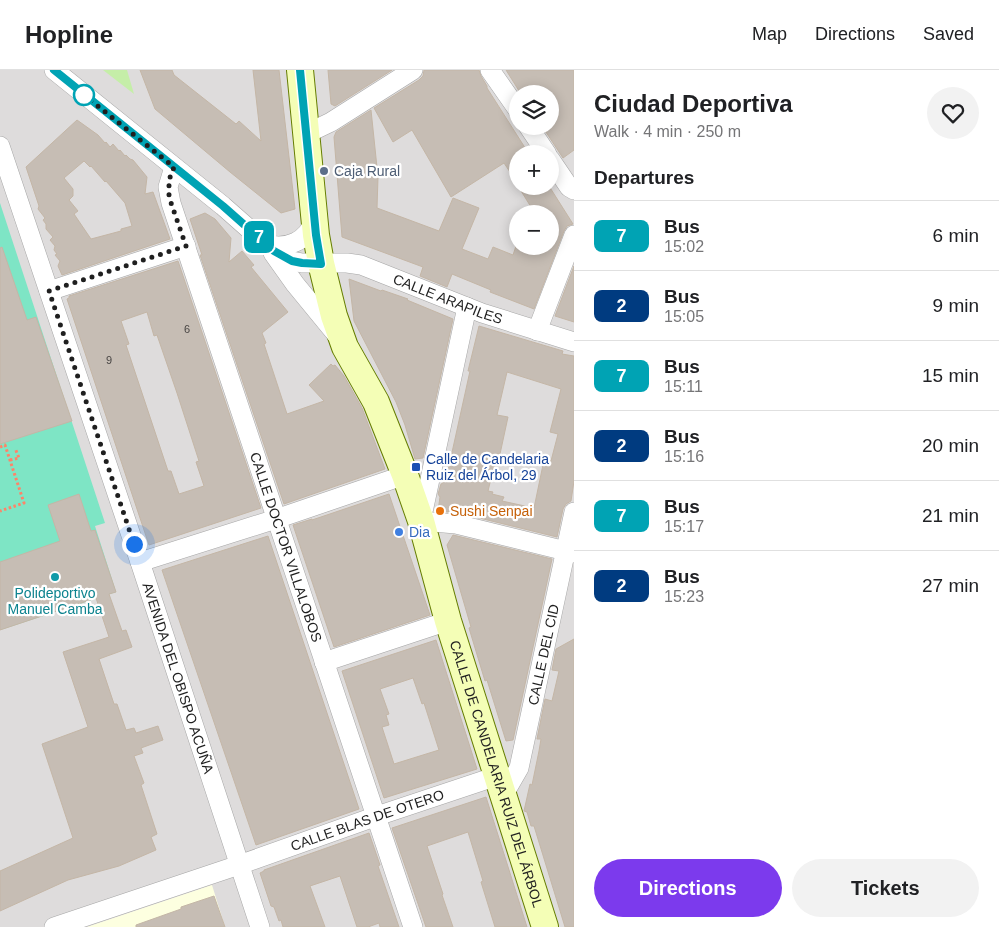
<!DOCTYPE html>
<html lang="en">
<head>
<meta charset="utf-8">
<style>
  body { margin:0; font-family:Arial,sans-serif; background:#f2f2f2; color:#202124; height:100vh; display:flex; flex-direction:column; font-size:19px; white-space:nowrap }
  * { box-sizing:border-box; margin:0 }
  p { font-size:16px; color:#757577 }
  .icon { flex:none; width:28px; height:28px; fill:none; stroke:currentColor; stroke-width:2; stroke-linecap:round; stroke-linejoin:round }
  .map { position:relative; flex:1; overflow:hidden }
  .sheet { display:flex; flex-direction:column; background:#fff; width:425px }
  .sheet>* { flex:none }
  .badge { padding:0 10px; border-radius:8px; font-size:18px; line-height:32px }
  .fabs { position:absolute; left:509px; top:15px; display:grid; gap:10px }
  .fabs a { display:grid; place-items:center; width:50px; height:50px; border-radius:50%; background:#fff; box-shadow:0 2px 12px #0003; font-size:25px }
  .you { position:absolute; width:25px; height:25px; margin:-12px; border:4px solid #fff; border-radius:50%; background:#1a73e8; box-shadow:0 0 0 8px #1a73e833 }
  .map>.badge { position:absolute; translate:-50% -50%; box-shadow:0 0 0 2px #fff }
  h2 { padding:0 20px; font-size:19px; line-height:45px }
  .round { display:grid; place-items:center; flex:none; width:52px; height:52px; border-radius:26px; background:#f2f2f2 }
  .head { display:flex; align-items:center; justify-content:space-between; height:85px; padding:0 20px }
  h1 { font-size:24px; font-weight:700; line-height:38px }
  .button { display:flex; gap:10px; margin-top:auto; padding:10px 20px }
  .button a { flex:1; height:58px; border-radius:30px; background:#7c3aed; color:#fff; font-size:20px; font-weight:700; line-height:58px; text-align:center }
  .button a+a { background:#f2f2f2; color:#202124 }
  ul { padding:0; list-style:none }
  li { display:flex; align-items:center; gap:15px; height:70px; padding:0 20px; border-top:1px solid #e0e0e0 }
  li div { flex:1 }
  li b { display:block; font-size:19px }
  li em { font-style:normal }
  li .badge { min-width:55px; font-weight:700; text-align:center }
  header { display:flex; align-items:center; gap:30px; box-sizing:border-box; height:70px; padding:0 25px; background:#fff; border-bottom:1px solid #e0e0e0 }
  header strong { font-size:24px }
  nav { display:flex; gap:28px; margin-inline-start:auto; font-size:18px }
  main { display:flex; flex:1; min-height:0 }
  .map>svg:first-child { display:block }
  .residential { fill:#dedcdc; fill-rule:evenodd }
  .education { fill:#fdffe0 }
  .grass { fill:#c5eea8 }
  .pitch { fill:#7ee5c5 }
  .building { fill:#c6bdb4; stroke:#c4b6a6; fill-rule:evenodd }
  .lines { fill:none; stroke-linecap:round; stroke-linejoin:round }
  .street-casing { stroke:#a6a6a6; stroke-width:20 }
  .secondary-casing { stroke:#657d00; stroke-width:28 }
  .path { stroke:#ff8368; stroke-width:3; stroke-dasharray:2.5 2.5; stroke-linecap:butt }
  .street { stroke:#fff; stroke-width:19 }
  .secondary { stroke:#f4feb6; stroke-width:26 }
  .line-casing { stroke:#fff; stroke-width:11 }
  .line { stroke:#00a3b4; stroke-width:8 }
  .walk { stroke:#1f1f1f; stroke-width:5; stroke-dasharray:0 9 }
  .stop-dot { fill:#fff; stroke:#00a3b4; stroke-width:2.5 }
  .service-dot { fill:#5c6f8a; stroke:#fff; stroke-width:2 }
  .transit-dot { fill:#1a4fb4; stroke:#fff; stroke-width:2 }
  .food-dot { fill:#e8710a; stroke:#fff; stroke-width:2 }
  .shop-dot { fill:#3f7fe0; stroke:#fff; stroke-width:2 }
  .culture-dot { fill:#0f9aa8; stroke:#fff; stroke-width:2 }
  .labels { text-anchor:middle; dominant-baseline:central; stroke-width:4.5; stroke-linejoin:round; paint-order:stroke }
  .number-label { font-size:11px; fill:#494644 }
  .service-label { font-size:14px; fill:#4e5e75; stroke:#fff; text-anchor:start }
  .street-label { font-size:14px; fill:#1f1f1f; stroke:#fff }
  .transit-label { font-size:14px; fill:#164399; stroke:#fff; text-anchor:start }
  .food-label { font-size:14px; fill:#c56008; stroke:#fff; text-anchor:start }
  .shop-label { font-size:14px; fill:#366cbe; stroke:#fff; text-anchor:start }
  .culture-label { font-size:14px; fill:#0d838f; stroke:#fff }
</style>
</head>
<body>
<header>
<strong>Hopline</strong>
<nav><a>Map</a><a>Directions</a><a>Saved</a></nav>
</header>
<main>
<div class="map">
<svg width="574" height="857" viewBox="0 0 574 857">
  <rect width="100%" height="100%" fill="#f1eee5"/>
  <path class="residential" d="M0,0H574V857H0ZM518,24H550V56H518ZM518,84H550V116H518ZM518,144H550V176H518Z"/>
  <path class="education" d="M212,815L225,857H87Z"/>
  <path class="grass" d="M103,0H127L134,24Z"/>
  <path class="pitch" d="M0,133L105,453L95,456L116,522L0,560Z"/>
  <g class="building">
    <path d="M140,0H172L174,5L236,54L239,51L261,71L253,0H279L295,139L281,143L230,102L155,39Z"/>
    <path d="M328,0H392L335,36L331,34Z"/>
    <path d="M424,0H479L481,6L487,16V18L529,84H518V114L504,93L451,127L412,60L393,72L374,38L419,10L423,6Z"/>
    <path d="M506,0H574V80L563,88L542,56H550V24H521Z"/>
    <path d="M371,40L378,107L377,138L439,161L453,128L479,138L462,179L488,189L493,177L513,185L516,176H550V144H529L531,137L518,116H549L573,154L567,156L564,161L534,239L490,222L491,220L452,204L447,217L420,206L423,197L342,167L334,67L336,62Z"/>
    <path d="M77,50L98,65L105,73L106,72L110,77L113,74L119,81L120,80L125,86L126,85L130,89L133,90L147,107L145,124L153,122L170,169L62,205L58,196L60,191L55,185L57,184L54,180L55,176L50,170L53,167L46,159V154L43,150L45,148L38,139L39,136L26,97ZM84,91L90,97L91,96L105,112L106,111L125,133L132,156L121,159V161L91,169L74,144L78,141L69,130L73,126V119L64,108Z"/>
    <path d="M205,143L215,149L231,168L229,192L242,181L254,195L251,197L288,242L262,263L266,273L264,274L287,344L324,331L309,315L331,294L333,296L335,295L344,306L362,338L385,399L284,434L200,185H202L190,149Z"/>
    <path d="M2,177L27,250L36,247L72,351L0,374V178Z"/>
    <path d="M178,191L261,438L149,475L67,229L69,228V226ZM147,242L154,266L157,265L177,323L199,391L196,392L204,416L179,424L171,401H168L126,275L129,274L121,251Z"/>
    <path d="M574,196V252L555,246Z"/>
    <path d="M349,209L381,221L382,220L408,229L407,230L453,249L423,388L415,389L405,355L396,332L354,251Z"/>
    <path d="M479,256L563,281L562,284L574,286V411L571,431L566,434L563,439L557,467L459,443L438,441L440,427L438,424L441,414L443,413L444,406L447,405L470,301H468ZM507,302L561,319L550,362L558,364L551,391L544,390L534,438L502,431L504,427L492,424L493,422L488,421L497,384H500L508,347L497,345Z"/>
    <path d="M79,424L91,461L95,460L116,522L109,524L122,561L126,560L132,577L99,589L114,634H117L126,660L134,658L136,663L158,656L163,670L141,678L143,683L134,686L144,713L141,715L157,764L151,767L156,780L119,796L68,810L0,841V801L73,768L42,674L88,657L63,582L109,567L96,528L0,560V492L60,471L48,435Z"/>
    <path d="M389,424L430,545L334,577L293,455L312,449V450Z"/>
    <path d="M453,465L552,489L513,670L506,671L487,610L485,611L469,558L471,557L447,475Z"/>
    <path d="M268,466L359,739L256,775L162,500Z"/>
    <path d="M574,569V857H565L534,756H531L527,742L524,741L530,714L532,715L539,681L541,669H537L545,629L552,631L559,601L552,600L556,579Z"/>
    <path d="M436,570L477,699L384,728L342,601ZM413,608L422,634L424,633L439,680L394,694L383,660L382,657L389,655L386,645L389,644L380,619Z"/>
    <path d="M486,727L527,857H495L481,812L483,811L468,762L427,776L443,824L442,825L453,857H426L392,758Z"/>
    <path d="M369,763L380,795L378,796L399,857H380L379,853L368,857H357L340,806L310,816L325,857H283L281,850L279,851L274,837L271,836L260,803L264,801V800Z"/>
    <path d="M214,826L225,857H136V855L181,839V837Z"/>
  </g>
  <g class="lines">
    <g class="street-casing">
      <g id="street">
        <path id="s1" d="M54,0L223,136L266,174L283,186L292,191L302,193H347L361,195L482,243L574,272"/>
        <path d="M490,0L518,40"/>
        <path d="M528,56L547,84"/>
        <path d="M306,64L331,52L413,0"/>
        <path id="s2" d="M0,76L140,492L260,857"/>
        <path d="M550,89L569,117L574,120"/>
        <path id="s3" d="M174,97L168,117L171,133L413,857"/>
        <path d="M266,174C287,180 307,171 314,151"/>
        <path d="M273,183L295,214L336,264"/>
        <path d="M49,221L186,176"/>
        <path d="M467,237L421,451L456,454L574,483"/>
        <path d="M537,261L574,165"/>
        <path d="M140,492L276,449L405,405"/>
        <path d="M324,592L448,551"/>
        <path id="s4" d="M504,724L519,698L574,442"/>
        <path id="s5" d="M54,857L239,795L377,746L497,706"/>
      </g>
    </g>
    <g class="secondary-casing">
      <g id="secondary">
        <path id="s6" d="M300,0L316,165L321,193L334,246L345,277L376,332L405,405L421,451L448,551L545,857"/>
      </g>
    </g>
    <g class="path">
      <path d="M0,377L5,375L24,433L0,441"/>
      <path d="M10,390L19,388L15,378"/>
    </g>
    <use href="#street" class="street"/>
    <use href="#secondary" class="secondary"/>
  </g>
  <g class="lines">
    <g class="line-casing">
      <path id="line" d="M54,0L223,136L274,181L292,191L302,193L321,194L316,165L300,0"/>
    </g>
    <use href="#line" class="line"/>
    <path class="walk" d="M84,25L174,97L169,110V127L186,176L49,221L134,474"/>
  </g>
  <circle class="stop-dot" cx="84" cy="25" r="10"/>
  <circle class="service-dot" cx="324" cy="101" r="5"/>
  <rect class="transit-dot" x="411" y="392" width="10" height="10" rx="2.5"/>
  <circle class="food-dot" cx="440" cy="441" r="5"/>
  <circle class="shop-dot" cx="399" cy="462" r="5"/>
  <circle class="culture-dot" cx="55" cy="507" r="5"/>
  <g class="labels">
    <g class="number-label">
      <text x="187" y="259">6</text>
      <text x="109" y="290">9</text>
    </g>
    <g class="service-label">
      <text x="334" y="101">Caja Rural</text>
    </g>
    <g class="street-label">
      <text stroke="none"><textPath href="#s1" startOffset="468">CALLE ARAPILES</textPath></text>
      <text stroke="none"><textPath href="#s3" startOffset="400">CALLE DOCTOR VILLALOBOS</textPath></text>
      <text stroke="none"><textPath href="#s4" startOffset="146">CALLE DEL CID</textPath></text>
      <text stroke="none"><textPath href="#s2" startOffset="561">AVENIDA DEL OBISPO ACUÑA</textPath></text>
      <text stroke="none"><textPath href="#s6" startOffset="736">CALLE DE CANDELARIA RUIZ DEL ÁRBOL</textPath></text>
      <text stroke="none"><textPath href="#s5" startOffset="331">CALLE BLAS DE OTERO</textPath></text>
    </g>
    <g class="transit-label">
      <text x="426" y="389">Calle de Candelaria<tspan x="426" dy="16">Ruiz del Árbol, 29</tspan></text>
    </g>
    <g class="food-label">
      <text x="450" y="441">Sushi Senpai</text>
    </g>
    <g class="shop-label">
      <text x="409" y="462">Dia</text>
    </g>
    <g class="culture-label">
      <text x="55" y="523">Polideportivo<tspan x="55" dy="16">Manuel Camba</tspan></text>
    </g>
  </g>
</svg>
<div class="fabs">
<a><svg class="icon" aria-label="layers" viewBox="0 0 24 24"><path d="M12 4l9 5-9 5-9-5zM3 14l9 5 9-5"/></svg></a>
<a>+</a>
<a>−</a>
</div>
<div class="you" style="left:134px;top:474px"></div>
<b class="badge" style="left:259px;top:167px;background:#00a3b4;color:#fff">7</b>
</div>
<section class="sheet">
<div class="head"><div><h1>Ciudad Deportiva</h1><p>Walk · 4 min · 250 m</p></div><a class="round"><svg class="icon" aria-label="heart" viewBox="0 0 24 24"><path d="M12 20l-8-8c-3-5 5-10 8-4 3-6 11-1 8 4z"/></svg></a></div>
<h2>Departures</h2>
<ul>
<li><span class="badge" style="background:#00a3b4;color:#fff">7</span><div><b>Bus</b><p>15:02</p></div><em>6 min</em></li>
<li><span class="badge" style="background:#003b80;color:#fff">2</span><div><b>Bus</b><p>15:05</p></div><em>9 min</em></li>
<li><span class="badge" style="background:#00a3b4;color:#fff">7</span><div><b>Bus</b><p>15:11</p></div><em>15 min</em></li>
<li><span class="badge" style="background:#003b80;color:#fff">2</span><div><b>Bus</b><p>15:16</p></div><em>20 min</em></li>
<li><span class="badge" style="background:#00a3b4;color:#fff">7</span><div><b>Bus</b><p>15:17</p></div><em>21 min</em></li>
<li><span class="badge" style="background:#003b80;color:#fff">2</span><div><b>Bus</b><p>15:23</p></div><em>27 min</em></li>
</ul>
<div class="button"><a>Directions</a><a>Tickets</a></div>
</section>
</main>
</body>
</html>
